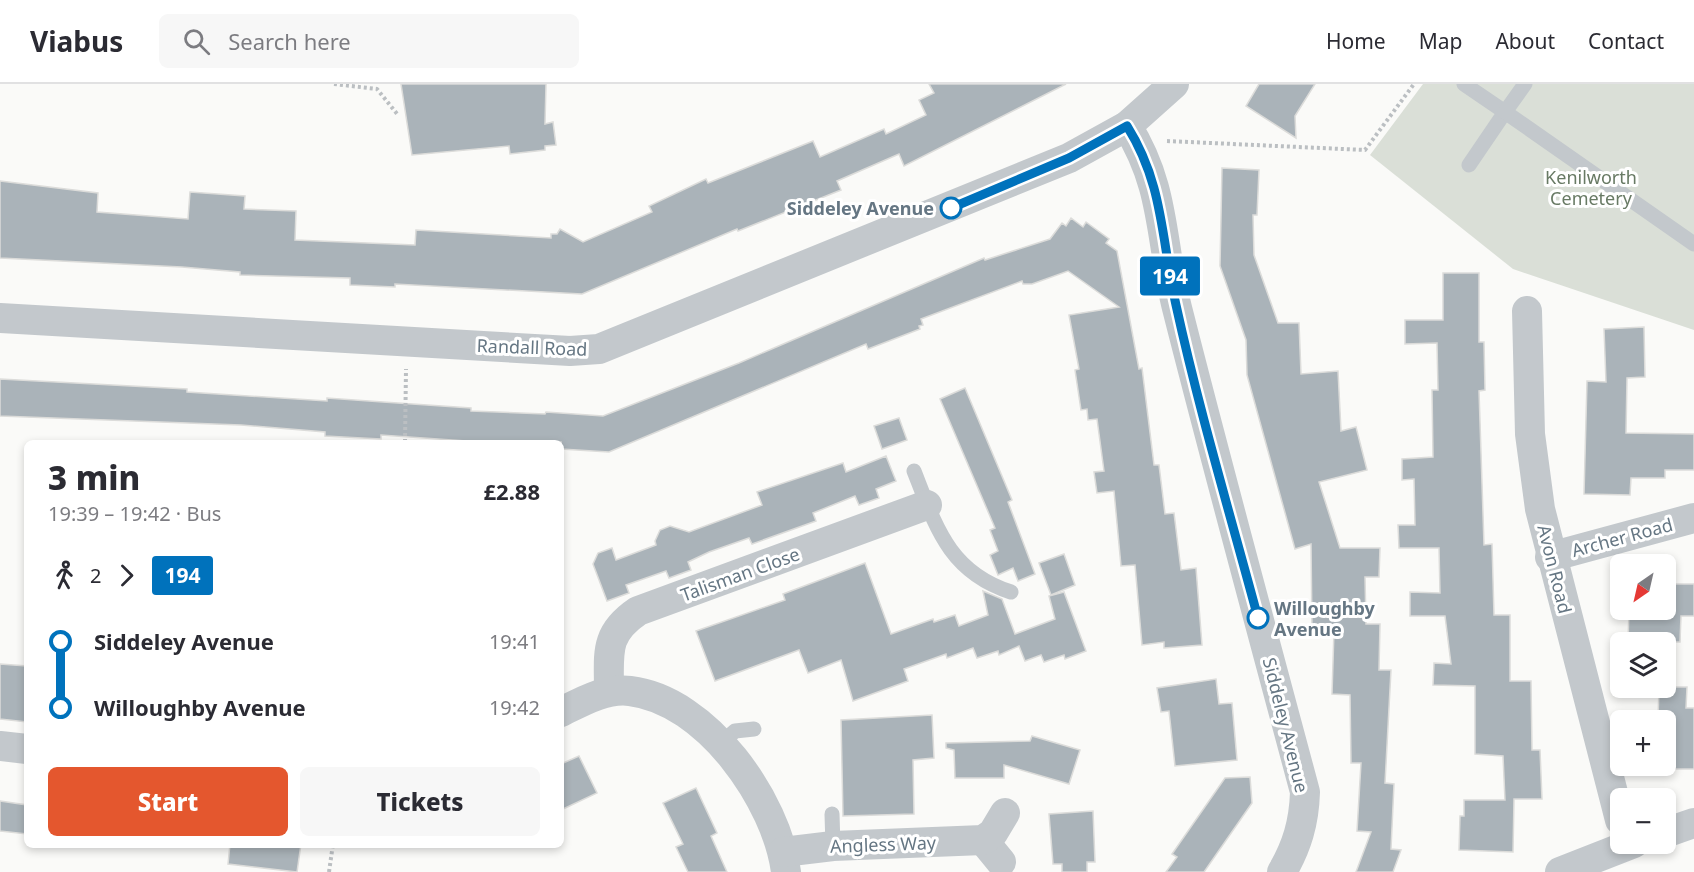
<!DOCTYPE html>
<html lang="en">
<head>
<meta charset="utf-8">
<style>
  body { margin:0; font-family:"Noto Sans",sans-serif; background:#f7f7f7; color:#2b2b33; height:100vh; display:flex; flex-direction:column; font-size:22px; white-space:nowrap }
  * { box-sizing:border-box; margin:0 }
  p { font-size:20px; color:#7c7c81 }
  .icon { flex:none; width:33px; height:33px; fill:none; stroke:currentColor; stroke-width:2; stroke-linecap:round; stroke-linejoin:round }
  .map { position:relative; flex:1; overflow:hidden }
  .details { position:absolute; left:24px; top:356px; width:540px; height:408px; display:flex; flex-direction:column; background:#fff; border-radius:9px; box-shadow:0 3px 9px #0003 }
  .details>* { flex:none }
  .badge { padding:0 12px; border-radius:4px; font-size:21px; line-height:39px }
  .needle { width:39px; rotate:214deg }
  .buttons { position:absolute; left:1610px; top:470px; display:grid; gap:12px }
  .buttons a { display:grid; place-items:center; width:66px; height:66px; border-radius:9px; background:#fff; box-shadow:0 3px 9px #0003; font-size:30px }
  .map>.badge { position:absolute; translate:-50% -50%; box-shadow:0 0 0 3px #fff }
  .legs { display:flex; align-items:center; gap:9px; height:66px; padding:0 24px; font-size:20px }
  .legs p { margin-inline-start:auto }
  .headline { display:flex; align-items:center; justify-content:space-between; height:102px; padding:0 24px }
  h1 { font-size:33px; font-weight:800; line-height:45px }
  .button { display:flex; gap:12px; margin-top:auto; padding:12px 24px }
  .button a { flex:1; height:69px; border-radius:9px; background:#e4572e; color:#fff; font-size:24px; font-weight:800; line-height:69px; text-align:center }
  .button a+a { background:#f7f7f7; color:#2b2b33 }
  ul { padding:0 24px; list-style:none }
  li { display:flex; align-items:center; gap:21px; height:66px; font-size:22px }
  li i { display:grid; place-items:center; width:9px; height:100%; margin:0 8px; background:currentColor }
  li i::after { content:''; width:15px; height:15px; margin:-8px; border:4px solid; border-radius:50%; background:#fff }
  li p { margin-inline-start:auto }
  li:first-child i { background:linear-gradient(#0000 50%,currentColor 0) }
  li:last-child i { background:linear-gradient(currentColor 50%,#0000 0) }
  header { display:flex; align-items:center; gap:36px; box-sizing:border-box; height:84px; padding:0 30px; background:#fff; border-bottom:2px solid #e1e1e2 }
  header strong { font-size:28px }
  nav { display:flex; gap:33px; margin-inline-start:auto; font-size:21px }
  .search { width:420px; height:54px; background:#f7f7f7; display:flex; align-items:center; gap:15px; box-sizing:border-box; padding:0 21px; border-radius:9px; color:#7c7c81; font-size:22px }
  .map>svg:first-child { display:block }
  .green { fill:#dadfd7 }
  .building { fill:#aab3b9; stroke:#dcdcda; stroke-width:1.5 }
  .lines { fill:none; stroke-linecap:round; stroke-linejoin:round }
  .path { stroke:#bbbfc2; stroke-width:4; stroke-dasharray:3 3; stroke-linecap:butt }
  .lane { stroke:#c3c8cc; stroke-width:15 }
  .street { stroke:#c3c8cc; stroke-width:30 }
  .line-1-casing { stroke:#fff; stroke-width:14 }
  .line-1 { stroke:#0072bc; stroke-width:9 }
  .stop-1-dot { fill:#fff; stroke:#0072bc; stroke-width:3 }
  .labels { text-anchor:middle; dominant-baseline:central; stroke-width:6; stroke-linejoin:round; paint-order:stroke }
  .park-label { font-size:18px; fill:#687a64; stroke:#fff }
  .stop-label { font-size:18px; font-weight:bold; fill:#657683; stroke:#fff; text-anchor:end }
  .street-label { font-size:18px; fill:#657683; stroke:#fff }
</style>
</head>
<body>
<header>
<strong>Viabus</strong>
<div class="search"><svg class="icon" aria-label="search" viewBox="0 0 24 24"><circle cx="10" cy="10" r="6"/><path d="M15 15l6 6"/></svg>Search here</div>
<nav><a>Home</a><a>Map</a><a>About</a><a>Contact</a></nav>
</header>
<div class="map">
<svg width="1694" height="788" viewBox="0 0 1694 788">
  <rect width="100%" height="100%" fill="#fafaf8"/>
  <path class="green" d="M1423,0H1694V246L1513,185L1370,71Z"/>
  <g class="building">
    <path d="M401,0H546L545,40L553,38L556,61L545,62V66L510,70L509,62L412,71Z"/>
    <path d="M929,0H1066L904,82L899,70L837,97L841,106L738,147L737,145L582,210L395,200V203L350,201V194L240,191V188L182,183L0,174V97L98,109L97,128L188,135L190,108L245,112L244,125L296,127L295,156L415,161L416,146L551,154V150H557L560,145L583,158L652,128L649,122L706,95L708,99L813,57L820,73L884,45L886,50L926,31L919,16L934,9Z"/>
    <path d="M1259,0H1315L1295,32L1296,54L1246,22Z"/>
    <path d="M1222,84L1259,86L1257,131H1253L1254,171L1278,239H1299L1301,290L1338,287L1341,347L1356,343L1367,386L1319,398L1340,464H1380L1379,493H1365L1366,540H1380L1379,586H1391L1385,699L1394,700L1391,765L1401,766L1393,788H1356L1371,748L1357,747L1361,679H1351L1350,611L1332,610L1334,546H1312L1311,460L1295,465L1247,291L1246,256L1220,182Z"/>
    <path d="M1071,134L1083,143L1086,138L1109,155L1106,159L1117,167L1139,285L1142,284L1154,381H1159L1165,430L1174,429L1181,486L1196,484L1202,561L1164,564V558L1142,561L1135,481L1121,482L1114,407L1097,409L1094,388L1104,387L1097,335L1088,336L1087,325L1081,326L1075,286L1079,285L1069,231L1119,223L1068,187L1032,200H1023L1022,197L921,235L923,241L919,242L920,245L868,265L866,260L609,368L561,365V358H481L381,351V355L325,352V348L241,341L0,332V295L187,305V308L327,317V314L383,318L471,324V327L545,330L546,328L603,332L739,279L984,174L985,176L1050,155L1062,139L1066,142Z"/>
    <path d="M1443,189H1479V258H1484L1485,306L1479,307L1484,461L1492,460L1494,531H1510V597H1531L1532,666H1540L1542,715H1514L1513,768L1459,766L1460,732H1464V716H1505L1503,672L1475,670V602L1433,601L1434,579L1451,580L1445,532H1410V508L1440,509L1439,464H1399L1398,441H1415L1414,395L1402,396V375L1433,373L1432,306H1438L1437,259L1405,260V236H1443Z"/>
    <path d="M1644,243L1645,293L1627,294L1626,349L1694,350V386H1665V394H1631L1630,411L1584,410L1587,297L1606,298L1604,245Z"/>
    <path d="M965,304L1012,416L1008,418L1035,490L1018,497L1013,484L998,491L990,471L998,467L990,446L995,444L940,315Z"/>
    <path d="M899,334L907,356L882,365L874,342Z"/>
    <path d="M886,372L896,397L876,405L879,414L859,421L855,412L813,429L816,437L752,460L749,454L709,468L688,478L691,486L669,494L666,487L626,501L629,509L607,517L593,480L598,469L612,464L616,476L656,461L655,457L660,446L670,442L689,448L762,421L757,408L843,379L846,388Z"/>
    <path d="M1064,470L1075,501L1051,511L1039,479Z"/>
    <path d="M865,479L891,550L933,535L934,538L955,531L959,542L988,531L983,507L1002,515L1015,550L1055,535L1049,512L1064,508L1086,567L1065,575L1064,571L1044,578L1041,571L1025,577L1019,562L999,571L998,567L977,574L973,564L947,574L946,570L904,585L908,597L853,617L841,576L808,589L799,566L715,597L696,547L785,516L783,510Z"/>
    <path d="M1665,500H1694V532H1681L1680,558H1628L1629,525H1665Z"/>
    <path d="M0,580L27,582V638L0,635Z"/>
    <path d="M1216,595L1219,620L1232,619L1237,676L1175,682L1169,627L1161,628L1157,604Z"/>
    <path d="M1659,603H1687L1686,624H1694V685H1665V636H1658Z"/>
    <path d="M932,631L934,674L913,676L914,730L843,732L841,636Z"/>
    <path d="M1032,652L1080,666L1069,700L1004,681V694H955L954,666L946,664V659L1030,657Z"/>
    <path d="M579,672L597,709L561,726V680Z"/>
    <path d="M1250,693L1252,719L1204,788H1166L1177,773L1172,770L1225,694Z"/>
    <path d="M696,704L717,749L711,752L727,788H688L676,763L683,760L663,719Z"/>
    <path d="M0,717L27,721V750L0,747Z"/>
    <path d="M1093,727L1095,778H1087V788H1062V780H1053L1049,730Z"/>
    <path d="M230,760H301L297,788L228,780Z"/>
  </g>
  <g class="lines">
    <g class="path">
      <path d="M334,0L377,5L398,31"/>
      <path d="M1167,57L1365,66L1414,0"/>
      <path d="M405,358L406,285"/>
      <path d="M329,788L333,760"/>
    </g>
    <g class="lane">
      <path d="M1464,0L1505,28L1469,81"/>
      <path d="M1525,0L1505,28L1694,160"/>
      <path d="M914,387C936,443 949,488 1011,508"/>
      <path d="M720,660L735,647L754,645"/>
      <path d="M832,730L833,762"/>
    </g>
    <g class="street">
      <path d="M1127,42C1166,104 1160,157 1177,224C1218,386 1262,547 1305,708C1304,739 1297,762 1282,788"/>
      <path d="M1527,227L1530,350L1540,425L1620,736"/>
      <path d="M0,234L570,267L599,265L1069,74L1127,42L1174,0"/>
      <path d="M1550,473L1694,434"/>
      <path d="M609,607C609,569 604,550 638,527L927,421"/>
      <path d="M561,628C583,617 606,604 630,607C707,616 777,717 786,788"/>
      <path d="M0,662L27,665"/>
      <path d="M1665,749L1694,739"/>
      <path d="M983,756L1001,778"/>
      <path d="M783,768L833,762L983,756L993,749L1005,729"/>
      <path d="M1560,788L1634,759"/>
    </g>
  </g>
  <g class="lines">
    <g class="line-1-casing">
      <path id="line-1" d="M951,124L1069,74L1127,42C1164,101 1161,155 1176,221C1199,326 1230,430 1258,534"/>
    </g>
    <use href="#line-1" class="line-1"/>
  </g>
  <g class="stop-1-dot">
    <circle cx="951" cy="124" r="10"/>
    <circle cx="1258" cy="534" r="10"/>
  </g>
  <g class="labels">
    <g class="park-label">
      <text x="1591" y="93">Kenilworth<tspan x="1591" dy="21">Cemetery</tspan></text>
    </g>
    <g class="stop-label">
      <text x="934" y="124">Siddeley Avenue</text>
      <text x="1274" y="524" text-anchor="start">Willoughby<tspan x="1274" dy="21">Avenue</tspan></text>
    </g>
    <g class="street-label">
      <text transform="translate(532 263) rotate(2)">Randall Road</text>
      <text transform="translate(1622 453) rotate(-15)">Archer Road</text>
      <text transform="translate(1555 485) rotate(76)">Avon Road</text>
      <text transform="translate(740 490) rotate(-20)">Talisman Close</text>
      <text transform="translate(1286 641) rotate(76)">Siddeley Avenue</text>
      <text transform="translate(883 760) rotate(-2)">Angless Way</text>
    </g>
  </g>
</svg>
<div class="buttons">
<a><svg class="needle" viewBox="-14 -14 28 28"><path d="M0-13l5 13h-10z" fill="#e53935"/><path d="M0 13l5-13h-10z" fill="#7c7c81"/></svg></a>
<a><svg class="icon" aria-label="layers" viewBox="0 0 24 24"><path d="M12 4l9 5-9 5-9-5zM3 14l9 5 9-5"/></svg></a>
<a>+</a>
<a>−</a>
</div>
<b class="badge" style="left:1170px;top:192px;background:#0072bc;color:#fff">194</b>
<section class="details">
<div class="headline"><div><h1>3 min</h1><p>19:39 – 19:42 · Bus</p></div><b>£2.88</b></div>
<div class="legs"><svg class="icon" aria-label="walk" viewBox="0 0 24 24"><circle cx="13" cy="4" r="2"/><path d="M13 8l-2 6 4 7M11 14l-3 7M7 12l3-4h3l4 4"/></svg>2<svg class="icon" aria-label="forward" viewBox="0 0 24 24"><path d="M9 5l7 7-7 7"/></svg><b class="badge" style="background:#0072bc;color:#fff">194</b></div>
<ul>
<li><i style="color:#0072bc"></i><b>Siddeley Avenue</b><p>19:41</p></li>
<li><i style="color:#0072bc"></i><b>Willoughby Avenue</b><p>19:42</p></li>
</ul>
<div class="button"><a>Start</a><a>Tickets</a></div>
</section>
</div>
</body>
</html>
